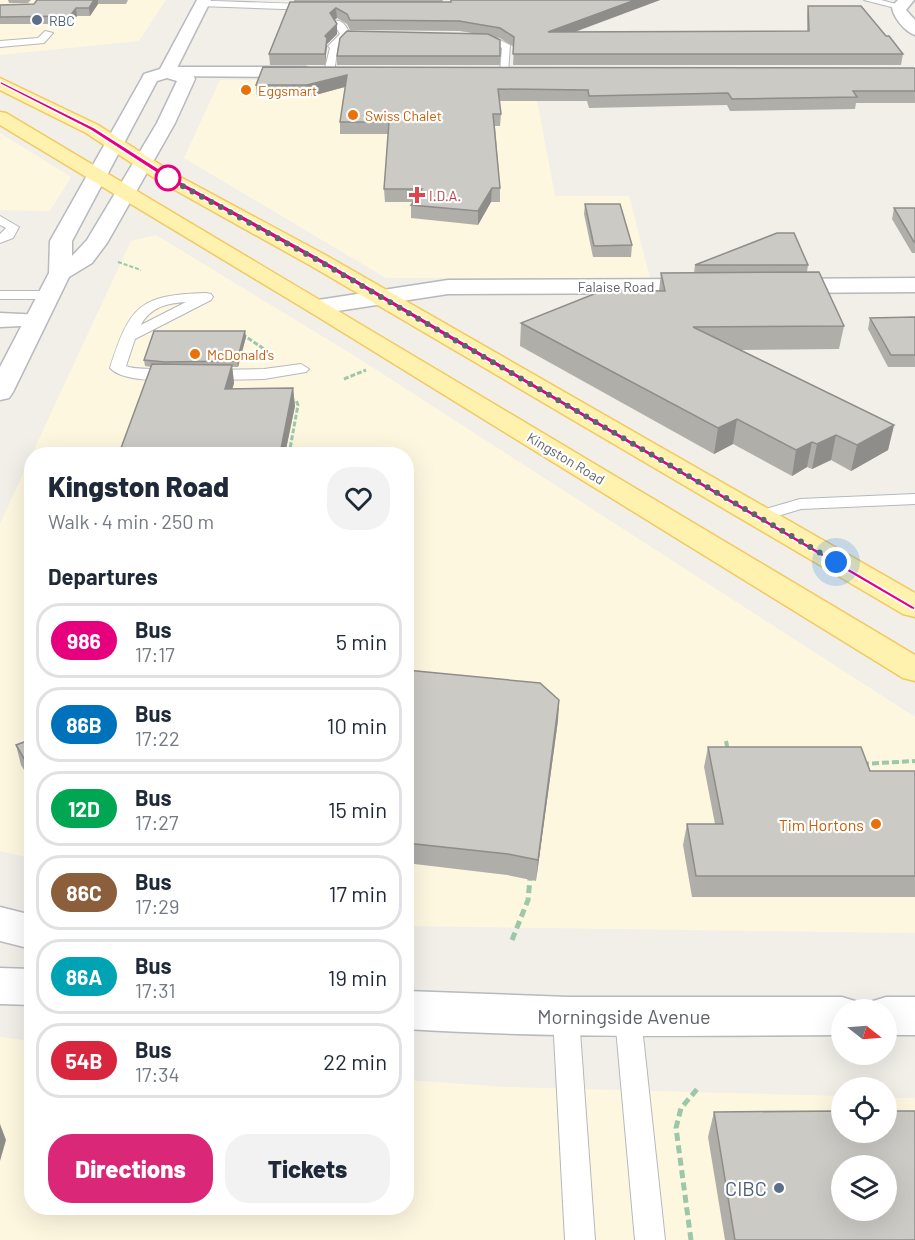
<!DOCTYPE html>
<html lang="en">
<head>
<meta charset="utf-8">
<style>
  body { margin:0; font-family:Barlow,sans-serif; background:#f2f2f3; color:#1f2937; height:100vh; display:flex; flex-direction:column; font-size:22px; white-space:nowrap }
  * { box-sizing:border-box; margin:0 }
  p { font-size:20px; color:#747a83 }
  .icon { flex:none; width:33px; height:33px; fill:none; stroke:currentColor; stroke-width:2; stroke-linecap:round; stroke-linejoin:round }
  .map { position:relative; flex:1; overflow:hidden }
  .panel { position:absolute; left:24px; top:447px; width:390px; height:768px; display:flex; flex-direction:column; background:#fff; border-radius:24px; box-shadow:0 6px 24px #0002 }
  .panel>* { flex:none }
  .badge { padding:0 12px; border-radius:20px; font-size:21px; line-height:39px }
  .needle { width:39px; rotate:107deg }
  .tools { position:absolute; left:831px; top:999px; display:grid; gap:12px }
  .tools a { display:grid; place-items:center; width:66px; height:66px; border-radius:50%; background:#fff; box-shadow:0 6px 24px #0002; font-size:30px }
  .you { position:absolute; width:30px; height:30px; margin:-15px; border:4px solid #fff; border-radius:50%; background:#1a73e8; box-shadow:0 0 0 9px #1a73e833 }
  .map>.badge { position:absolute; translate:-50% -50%; box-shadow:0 0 0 3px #fff }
  h2 { padding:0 24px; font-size:22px; line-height:54px }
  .round { display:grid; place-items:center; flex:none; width:63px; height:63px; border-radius:24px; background:#f2f2f3 }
  .headline { display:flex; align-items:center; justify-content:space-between; height:102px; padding:0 24px }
  h1 { font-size:28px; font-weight:800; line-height:45px }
  .cta { display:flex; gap:12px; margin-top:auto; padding:12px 24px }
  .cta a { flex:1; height:69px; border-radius:24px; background:#db2777; color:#fff; font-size:24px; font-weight:800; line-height:69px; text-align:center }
  .cta a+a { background:#f2f2f3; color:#1f2937 }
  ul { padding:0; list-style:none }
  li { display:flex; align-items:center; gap:18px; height:75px; margin:0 12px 9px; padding:0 12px; border:3px solid #e0e1e3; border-radius:24px }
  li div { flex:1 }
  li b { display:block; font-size:22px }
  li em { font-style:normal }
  li .badge { min-width:66px; font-weight:700; text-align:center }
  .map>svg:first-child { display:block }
  .commercial { fill:#fef7e0; fill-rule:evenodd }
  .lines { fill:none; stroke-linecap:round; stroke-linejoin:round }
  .lane-casing { stroke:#b5b8bc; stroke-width:2 }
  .street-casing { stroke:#b5b8bc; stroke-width:3 }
  .secondary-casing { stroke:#b6babf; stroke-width:3 }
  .primary-casing { stroke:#f2c960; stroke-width:3 }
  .path-far3 { stroke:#9cc7a9; stroke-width:2; stroke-dasharray:4 2; stroke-linecap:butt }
  .path-far2 { stroke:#9cc7a9; stroke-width:3; stroke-dasharray:5 2; stroke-linecap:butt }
  .path-far1 { stroke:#9cc7a9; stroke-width:4; stroke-dasharray:7 3; stroke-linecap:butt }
  .path { stroke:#9cc7a9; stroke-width:5; stroke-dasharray:8 4.5; stroke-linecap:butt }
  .lane { fill:#fff; fill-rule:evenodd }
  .street { fill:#fff; fill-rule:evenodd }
  .secondary { fill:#fff; fill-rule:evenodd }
  .primary { fill:#fff2af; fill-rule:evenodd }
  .wall { fill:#afaea9 }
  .shaded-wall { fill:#8f8d8a }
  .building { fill:#cccac5; stroke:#8f8d8a; stroke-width:1.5; fill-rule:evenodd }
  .line { fill:#e6007e; stroke:#fff; stroke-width:1.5 }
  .walk { stroke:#5f6368; stroke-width:6; stroke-dasharray:0 10.8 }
  .service-dot { fill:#5c6f8a; stroke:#fff; stroke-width:2 }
  .food-dot { fill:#e8710a; stroke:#fff; stroke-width:2 }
  .stop-dot { fill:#fff; stroke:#e6007e; stroke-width:3 }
  .health-dot { fill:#e0444e; stroke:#fff; stroke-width:2 }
  .labels { text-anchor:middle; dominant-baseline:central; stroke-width:4.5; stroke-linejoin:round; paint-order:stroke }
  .far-service-label { font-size:14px; fill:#4e5e75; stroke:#fff; text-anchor:start }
  .far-food-label { font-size:14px; fill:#c56008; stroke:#fff; text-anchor:start }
  .far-health-label { font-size:14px; fill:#be3a42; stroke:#fff; text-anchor:start }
  .far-street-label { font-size:14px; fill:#5f6368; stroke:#fff }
  .food-label { font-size:16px; fill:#c56008; stroke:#fff; text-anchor:end }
  .near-street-label { font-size:20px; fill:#5f6368; stroke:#fff }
  .near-service-label { font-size:20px; fill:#4e5e75; stroke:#fff; text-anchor:end }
</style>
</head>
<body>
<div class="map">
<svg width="915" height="1240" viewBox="0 0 915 1240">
  <rect width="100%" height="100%" fill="#f1efe8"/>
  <g class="commercial">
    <path d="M0,0H166L139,41L0,55Z"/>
    <path d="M533,79L555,196H629L650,278H386L184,158L220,80Z"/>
    <path d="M0,133L71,177L50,211L0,210Z"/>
    <path d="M156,235L358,358L915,717V933L407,926L406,454H32L131,241Z"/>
    <path d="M31,456V858L0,851V524Z"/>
    <path d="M0,1037L31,1041L32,1208H406L407,1080L504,1087L841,1096L842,1132H886L887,1098H915V1240H0ZM842,1166H886V1210H842Z"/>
  </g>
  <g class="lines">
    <g class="lane-casing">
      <g id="lane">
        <path d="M864,0H881L903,6L899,9Z"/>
        <path d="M202,1C239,1 276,4 313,4L317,7L313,10L199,6V2Z"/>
        <path d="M334,21C343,19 347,27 350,35L338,46L334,72L329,75L324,72L330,48L328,46L340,34L333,23Z"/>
        <path d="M45,31L53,33L44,43L0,47V41L38,38Z"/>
        <path d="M473,33L494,37L510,45L508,73L500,71L502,48L489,41L470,38V34Z"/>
        <path d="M0,216L19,227L13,238L0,243V234L6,228L0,225Z"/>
        <path d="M0,291H48L55,295L48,299H0Z"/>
        <path d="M206,293L211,294L213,297L211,300L135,339L126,366C141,372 171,365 181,375L178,378C162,382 122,381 110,368C130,306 139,295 206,293ZM186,302L141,325C150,307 168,303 186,302Z"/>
        <path d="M301,364L309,369L306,372L264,379L208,380L200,375L208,370L264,369Z"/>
        <path d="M915,494V504L801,509L758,522L752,521L749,517L752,513L800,499Z"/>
        <path d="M566,1006L575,1009L579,1017L595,1240H565L553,1017L557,1009Z"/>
        <path d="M628,1006L637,1009L641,1017L665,1240H635L615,1017L619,1009Z"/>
      </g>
    </g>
    <g class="street-casing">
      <g id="street">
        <path d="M898,0H914L906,10L915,20V35C905,32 892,16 892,6Z"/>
        <path d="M167,67H306L314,72L306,77L161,76L159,72Z"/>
        <path d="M915,278V292L781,293L773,291L769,286L773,281L781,279Z"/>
        <path d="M705,279L713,281L717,286L713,291L705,293L448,294L318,314L310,312L306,307L310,302L318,300L448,280Z"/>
        <path d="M0,313L43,315L47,320L43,325L0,327Z"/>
      </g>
    </g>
    <g class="secondary-casing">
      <g id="secondary">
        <path d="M197,0H211L176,70L193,75L195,79L175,123L107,243L92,263L69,277L13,392L9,398L0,400V367L49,273L50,241L142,78L144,74L160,69ZM167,78L177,81L157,123L87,240L72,256V241L157,81Z"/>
        <path d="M0,907L32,915V949L0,941Z"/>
        <path d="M0,968L32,969V1005L0,1004Z"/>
        <path d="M406,991L569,997H842L858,1002L861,1010H842V1035C696,1036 551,1038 406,1029Z"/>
        <path d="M886,997H915V1035H886V1010H867L870,1002Z"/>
      </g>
    </g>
    <g class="primary-casing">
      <g id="primary">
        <path d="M0,78L98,125L173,173L329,257L915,593V617L903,614L313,267L159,181L86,133L0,90Z"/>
        <path d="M0,112L6,113L915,655V681L903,678L310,312L0,125Z"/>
      </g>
    </g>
    <path class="path-far3" d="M118,262L141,270"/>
    <g class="path-far2">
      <path d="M242,334L264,349"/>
      <path d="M344,379L366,370"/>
      <path d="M289,454L298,405L296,400"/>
    </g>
    <g class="path-far1">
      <path d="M726,741L728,751"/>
      <path d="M862,764L915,761"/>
    </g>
    <g class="path">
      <path d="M512,940L528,900L530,879"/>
      <path d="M691,1240L676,1128L681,1108L699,1087"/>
    </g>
    <use href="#lane" class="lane"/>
    <use href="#street" class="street"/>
    <use href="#secondary" class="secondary"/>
    <use href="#primary" class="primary"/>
  </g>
  <g class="wall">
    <path d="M8,0H31L28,3H9Z"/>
    <path d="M37,0H128L126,4H98L90,16H77L71,24H0V5L34,4Z"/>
    <path d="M294,0H443L442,2L660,0L575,32L807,31V16L808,6L886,36L903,54L901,65H513L514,47L500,38L493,37L500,40V65H337V56L479,34L459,31L350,30L347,24L337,18L334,20L337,24V34L327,44L325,65H270L269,54L290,2H401H294Z"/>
    <path d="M915,69V103H856L855,109L730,111L727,105L589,108L587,101H499L501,114L500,126H495L500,188V202H491L478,225L411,218V205L413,202H385L384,189L388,134H340V122L345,87L308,97H257L256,85Z"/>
    <path d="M585,204L632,245L631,257H593L584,214Z"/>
    <path d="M894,208H915V253H912L892,219Z"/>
    <path d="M695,265H808L807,272L844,326L839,349L741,350L894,425L888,450L851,471L831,460L812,469L807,467L792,476L733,444L714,454L520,346L521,323L659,291L661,273H694Z"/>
    <path d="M915,317V367H888L868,329L870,318Z"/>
    <path d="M246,337L238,367H232L234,383L232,389L293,388L295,406L285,454H88L121,448L151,367L145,366L144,360Z"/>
    <path d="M406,670L559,700L558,720L536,881L507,875L406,863Z"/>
    <path d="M32,739V783L21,765L16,745Z"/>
    <path d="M708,747L870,771H915V897H692L683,845L687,824H715L704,767Z"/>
    <path d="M714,1112L915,1240H725L708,1137Z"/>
  </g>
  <g class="shaded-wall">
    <path d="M94,0H98V4L90,16L89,8Z"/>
    <path d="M635,0H660L547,42L548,32Z"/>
    <path d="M76,8L77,16L71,24L70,16Z"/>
    <path d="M336,8L337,18L331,23L330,13Z"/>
    <path d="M337,24V34L327,44L325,65V36Z"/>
    <path d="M347,75L348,86L308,97L307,85Z"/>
    <path d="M492,188L491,202L478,225V211Z"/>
    <path d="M245,331L246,337L238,367L237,361Z"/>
    <path d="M232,365L234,383L228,406L225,389Z"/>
    <path d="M293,388L295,406L285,454H280Z"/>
    <path d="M737,419L733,444L714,454L718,428Z"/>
    <path d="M894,425L888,450L851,471L857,445Z"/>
    <path d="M836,435L831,460L812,469L817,444Z"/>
    <path d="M812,442L807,467L792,476L796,450Z"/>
    <path d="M559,700L558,720L536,881L538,860Z"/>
    <path d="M0,1124L6,1140L0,1161Z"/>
  </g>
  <g class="building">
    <path d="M37,0H94L89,8H76L70,16L0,17V5L34,4Z"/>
    <path d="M451,0H635L548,32L809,31L808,6H861L886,36H889L903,54H513L514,37L500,28L459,21L350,20L347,14L336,8L330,13L337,24L325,36L327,38L325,54H269L290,2H451Z"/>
    <path d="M347,31L488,34L500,40V56H337L340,38Z"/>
    <path d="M263,67L914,68L915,69V91H853L857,97L732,99L728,93L589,96L588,90L498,89L501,114H493L500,188H492L478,211L411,205L422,189H384L389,122H340L347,75L307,85H256Z"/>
    <path d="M585,204H620L632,245L594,246Z"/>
    <path d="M894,208H915V242H914Z"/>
    <path d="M777,233H794L808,265H695Z"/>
    <path d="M819,272L844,326L693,327L894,425L857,445L836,435L817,444L812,442L796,450L737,419L718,428L521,323L604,290L665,291L661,273Z"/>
    <path d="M915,317V355H891L870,318Z"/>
    <path d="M154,331H245L237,361L165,362L144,360Z"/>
    <path d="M152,364L232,365L225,389L293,388L280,454H88L91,448H121Z"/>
    <path d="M406,670L540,683L559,700L538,860L508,854L406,843Z"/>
    <path d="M32,739V772L16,745Z"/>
    <path d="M708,747H861L870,771H915V876H696L687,824H723Z"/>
    <path d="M842,1111V1132H886V1111H915V1240H735L714,1112ZM842,1166H886V1210H842Z"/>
  </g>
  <path class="line" d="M0,81L95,128L169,175L324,260L915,607V610L911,609L319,263L164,178L90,130L0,84Z"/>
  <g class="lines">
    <path class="walk" d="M168,178L166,177L321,262L836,562"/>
  </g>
  <g class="service-dot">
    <circle cx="37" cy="20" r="6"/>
    <circle cx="779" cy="1188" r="6"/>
  </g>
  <g class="food-dot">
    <circle cx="246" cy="90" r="6"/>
    <circle cx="353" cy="115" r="6"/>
    <circle cx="195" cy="354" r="6"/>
    <circle cx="876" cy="824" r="6"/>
  </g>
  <circle class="stop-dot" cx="168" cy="178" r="12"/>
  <path class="health-dot" d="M414 186h6v6h6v6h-6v6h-6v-6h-6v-6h6z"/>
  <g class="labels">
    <g class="far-service-label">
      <text x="49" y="20">RBC</text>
    </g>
    <g class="far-food-label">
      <text x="258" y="90">Eggsmart</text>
      <text x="365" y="115">Swiss Chalet</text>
      <text x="207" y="354">McDonald's</text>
    </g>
    <g class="far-health-label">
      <text x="429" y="195">I.D.A.</text>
    </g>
    <g class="far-street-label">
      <text x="616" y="286">Falaise Road</text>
      <text transform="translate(566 458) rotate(31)">Kingston Road</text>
    </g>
    <g class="food-label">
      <text x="864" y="824">Tim Hortons</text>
    </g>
    <g class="near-street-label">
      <text x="624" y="1016">Morningside Avenue</text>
    </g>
    <g class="near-service-label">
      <text x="767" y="1188">CIBC</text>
    </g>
  </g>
</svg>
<div class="tools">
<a><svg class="needle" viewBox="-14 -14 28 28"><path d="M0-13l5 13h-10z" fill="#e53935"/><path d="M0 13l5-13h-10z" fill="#747a83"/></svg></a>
<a><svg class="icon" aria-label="locate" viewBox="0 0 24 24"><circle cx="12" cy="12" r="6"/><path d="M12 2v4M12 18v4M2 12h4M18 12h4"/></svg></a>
<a><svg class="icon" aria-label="layers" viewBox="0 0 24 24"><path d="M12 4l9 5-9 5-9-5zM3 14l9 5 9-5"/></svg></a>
</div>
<div class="you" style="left:836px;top:562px"></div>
<section class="panel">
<div class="headline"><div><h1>Kingston Road</h1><p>Walk · 4 min · 250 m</p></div><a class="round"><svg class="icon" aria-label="heart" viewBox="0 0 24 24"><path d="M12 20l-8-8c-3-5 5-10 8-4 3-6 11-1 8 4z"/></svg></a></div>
<h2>Departures</h2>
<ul>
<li><span class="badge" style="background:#e6007e;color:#fff">986</span><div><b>Bus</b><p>17:17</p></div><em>5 min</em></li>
<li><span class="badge" style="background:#0072bc;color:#fff">86B</span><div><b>Bus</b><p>17:22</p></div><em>10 min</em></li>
<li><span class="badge" style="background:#00a651;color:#fff">12D</span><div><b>Bus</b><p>17:27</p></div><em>15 min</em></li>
<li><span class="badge" style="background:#8b5e3c;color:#fff">86C</span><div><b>Bus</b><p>17:29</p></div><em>17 min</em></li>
<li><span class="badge" style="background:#00a3b4;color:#fff">86A</span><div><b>Bus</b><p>17:31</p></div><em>19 min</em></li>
<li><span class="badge" style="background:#d7263d;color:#fff">54B</span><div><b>Bus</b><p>17:34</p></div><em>22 min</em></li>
</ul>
<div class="cta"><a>Directions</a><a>Tickets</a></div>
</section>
</div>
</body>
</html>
